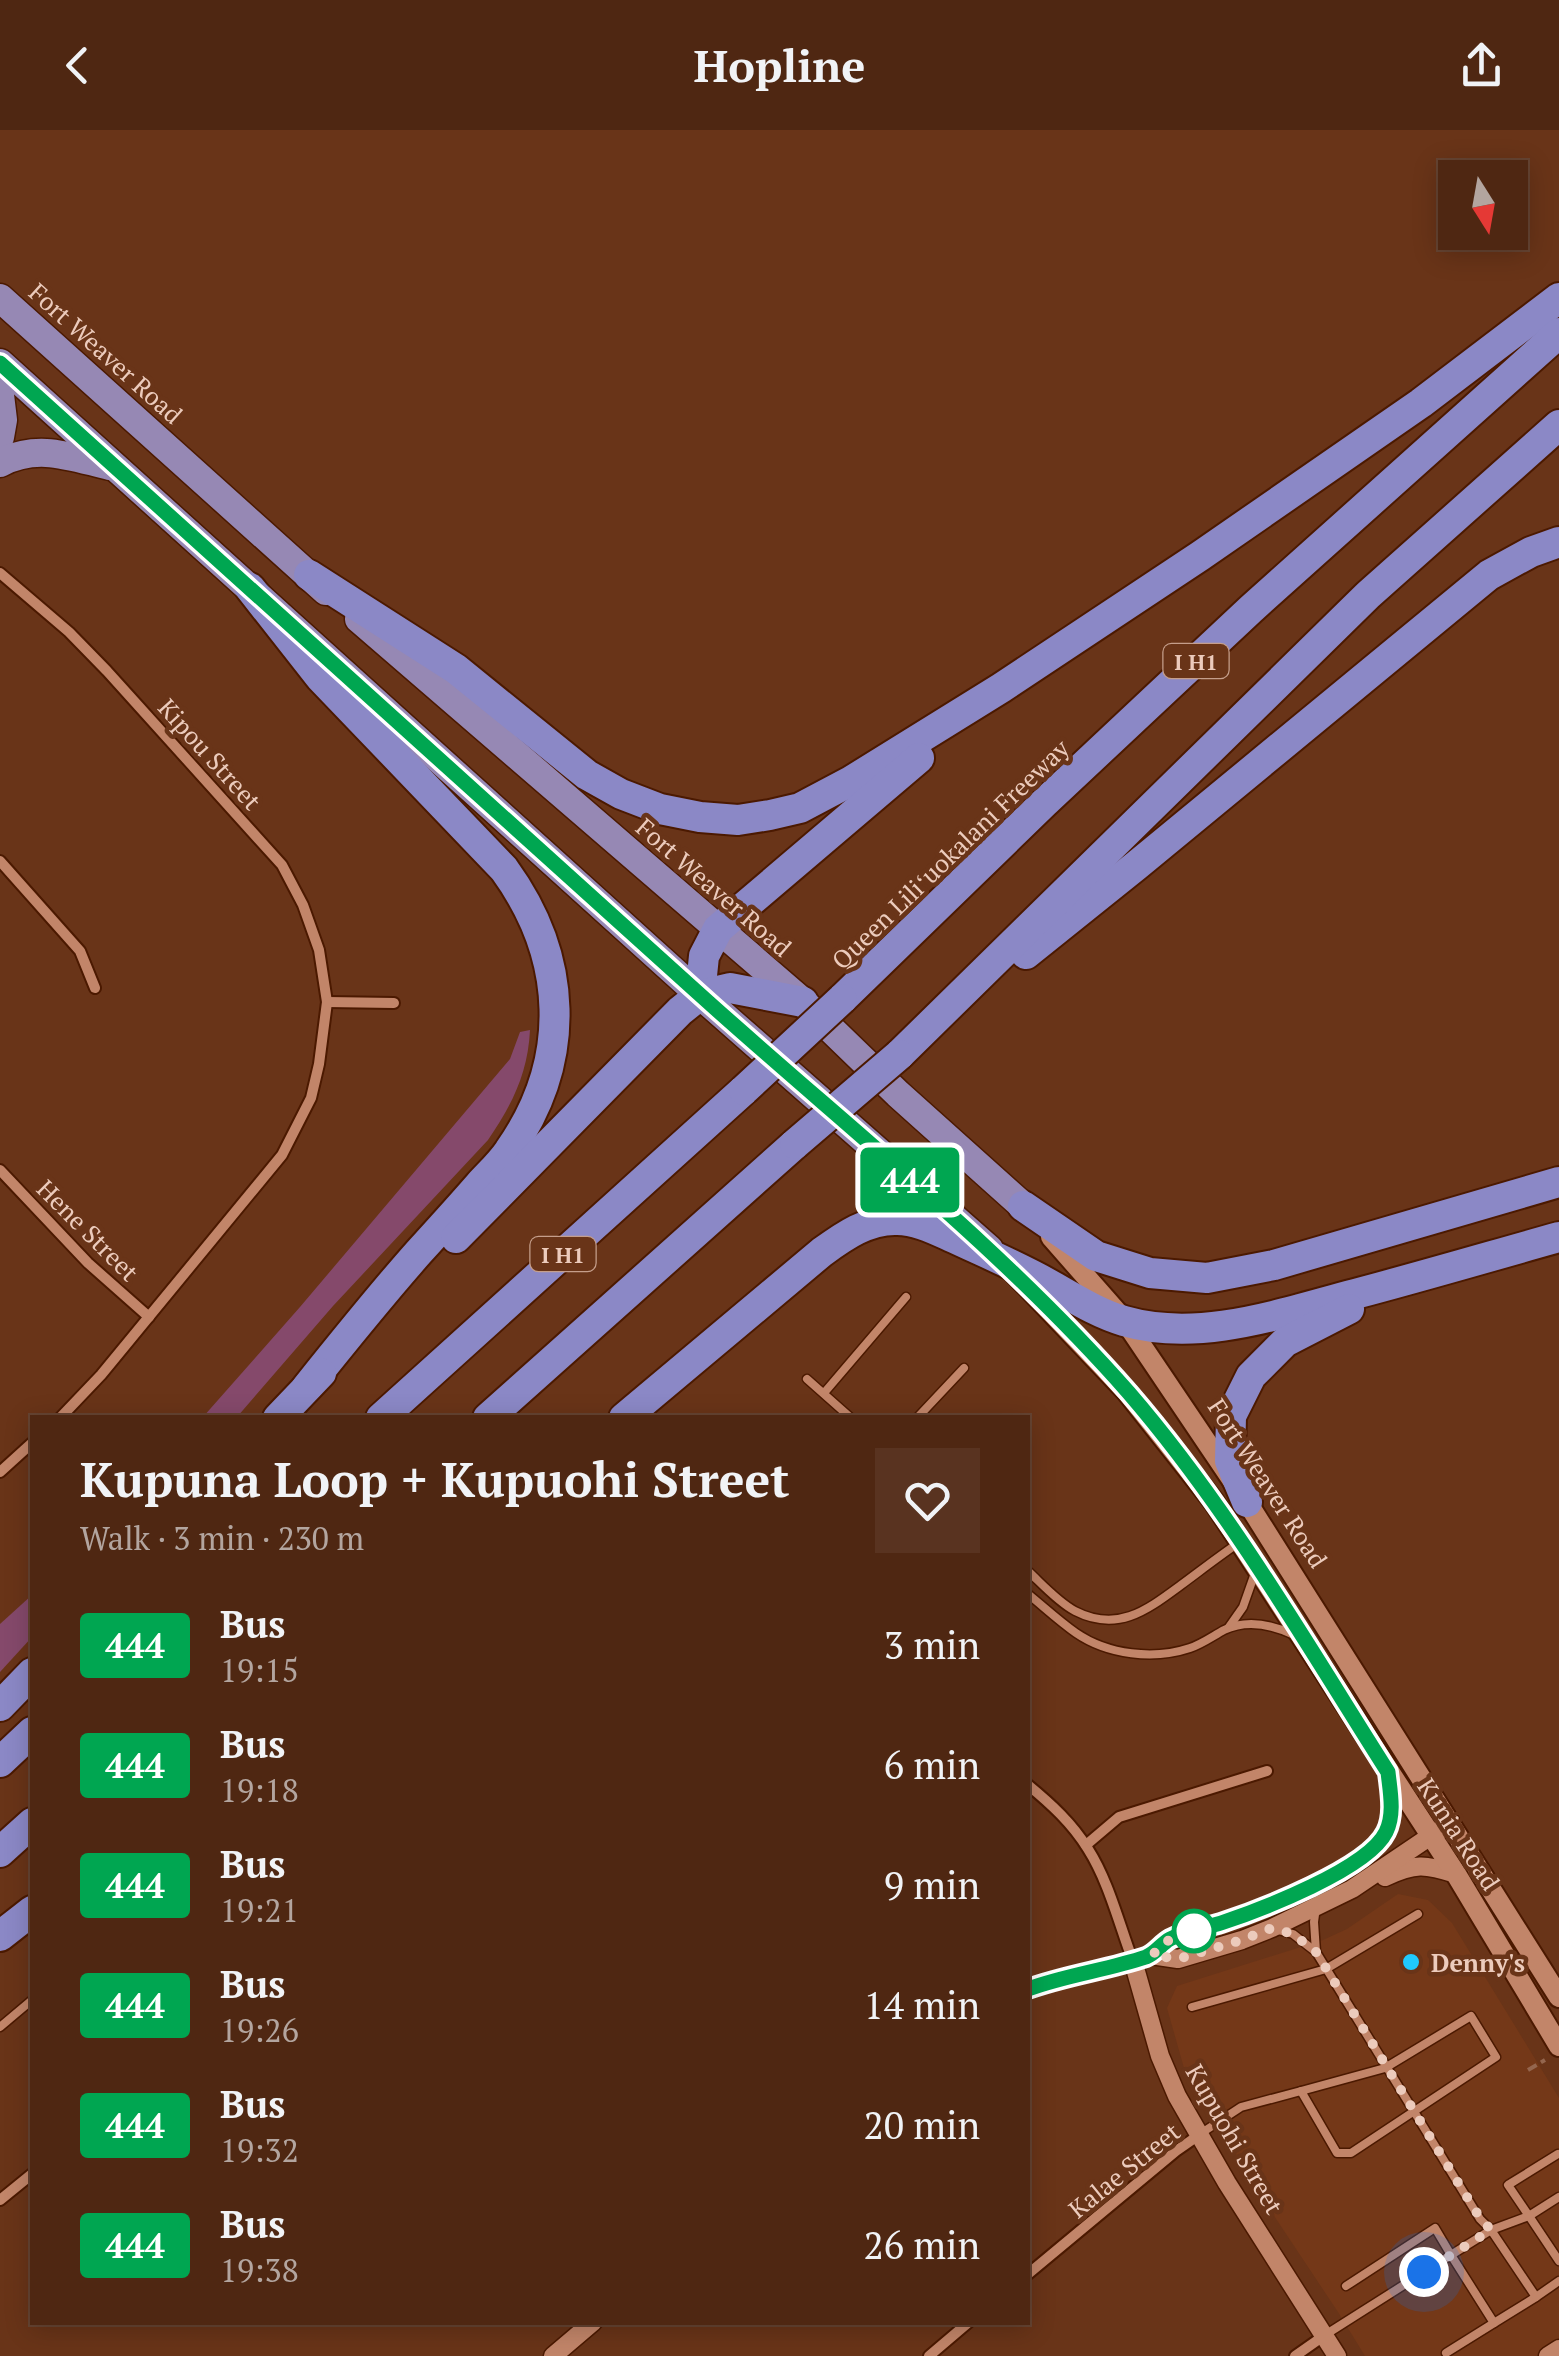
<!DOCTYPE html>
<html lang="en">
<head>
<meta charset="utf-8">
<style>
  body { margin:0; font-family:"PT Serif",serif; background:#593320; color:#f1f3f6; height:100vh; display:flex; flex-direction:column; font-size:38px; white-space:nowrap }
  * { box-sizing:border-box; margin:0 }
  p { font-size:32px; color:#b3a59f }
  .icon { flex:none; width:55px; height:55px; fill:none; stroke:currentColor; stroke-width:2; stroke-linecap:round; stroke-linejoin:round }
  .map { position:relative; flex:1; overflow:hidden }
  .details { position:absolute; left:30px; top:1285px; width:1000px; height:910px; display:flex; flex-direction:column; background:#4f2712; border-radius:0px; box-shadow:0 5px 25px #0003,0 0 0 2px #664432 }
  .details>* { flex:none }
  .badge { padding:0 20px; border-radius:8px; font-size:35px; line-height:65px }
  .needle { width:65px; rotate:169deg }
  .fabs { position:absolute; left:1438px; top:30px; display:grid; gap:20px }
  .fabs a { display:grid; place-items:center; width:90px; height:90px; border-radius:0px; background:#4f2712; box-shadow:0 5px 25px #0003,0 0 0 2px #664432; font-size:50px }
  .you { position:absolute; width:50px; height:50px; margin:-25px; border:8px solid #fff; border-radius:50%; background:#1a73e8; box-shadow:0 0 0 15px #1a73e833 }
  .map>.badge { position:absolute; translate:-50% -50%; box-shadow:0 0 0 5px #fff }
  .round { display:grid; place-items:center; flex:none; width:105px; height:105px; border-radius:0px; background:#593320 }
  .head { display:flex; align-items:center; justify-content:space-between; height:170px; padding:0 50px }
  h1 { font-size:48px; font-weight:700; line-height:75px }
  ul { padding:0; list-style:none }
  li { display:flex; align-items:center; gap:30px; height:120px; padding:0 50px }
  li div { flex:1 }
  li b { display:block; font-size:38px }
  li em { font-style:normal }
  li .badge { min-width:110px; font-weight:700; text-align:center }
  header { display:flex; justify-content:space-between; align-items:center; height:130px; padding:0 50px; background:#4f2712; font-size:45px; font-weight:700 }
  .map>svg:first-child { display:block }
  .built { fill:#743818 }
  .green { fill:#85496b }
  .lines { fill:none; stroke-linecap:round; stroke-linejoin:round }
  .service-casing { stroke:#4b1900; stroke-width:11 }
  .minor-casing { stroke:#4b1900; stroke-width:14 }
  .tertiary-casing { stroke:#4b1900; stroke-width:21 }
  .secondary-casing { stroke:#4b1900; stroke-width:24 }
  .trunk-casing { stroke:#4b1900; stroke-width:31 }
  .motorway-casing { stroke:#4b1900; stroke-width:34 }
  .path { stroke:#94664e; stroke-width:4; stroke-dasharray:10 5; stroke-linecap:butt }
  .service { stroke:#c28569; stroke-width:8 }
  .minor { stroke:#c28569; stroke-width:10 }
  .tertiary { stroke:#c28569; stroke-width:18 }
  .secondary { stroke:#c28569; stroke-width:20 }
  .trunk { stroke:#9688b4; stroke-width:28 }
  .motorway { stroke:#8b88c6; stroke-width:30 }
  .motorway-bridge-casing { stroke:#4b1900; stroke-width:34; stroke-linecap:butt }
  .motorway-bridge { stroke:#8b88c6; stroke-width:30 }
  .line-casing { stroke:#fff; stroke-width:22 }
  .line { stroke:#00a651; stroke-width:15 }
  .walk { stroke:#eccbbc; stroke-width:10; stroke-dasharray:0 18 }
  .stop-dot { fill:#fff; stroke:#00a651; stroke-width:5 }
  .poi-dot { fill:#20c9fd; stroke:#693418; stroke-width:4 }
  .labels { text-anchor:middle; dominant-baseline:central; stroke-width:9; stroke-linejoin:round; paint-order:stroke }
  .shield { fill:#693418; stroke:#c59e8b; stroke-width:2.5 }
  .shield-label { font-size:22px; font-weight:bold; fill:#eccbbc }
  .street-label { font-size:25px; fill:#eccbbc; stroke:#693418 }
  .poi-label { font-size:25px; font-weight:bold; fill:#eccbbc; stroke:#693418; text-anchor:start }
</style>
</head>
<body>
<header><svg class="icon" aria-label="back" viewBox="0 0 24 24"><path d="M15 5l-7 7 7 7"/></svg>Hopline<svg class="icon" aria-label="share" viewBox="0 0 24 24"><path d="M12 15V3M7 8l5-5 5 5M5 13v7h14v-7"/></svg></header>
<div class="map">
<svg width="1559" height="2226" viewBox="0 0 1559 2226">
  <rect width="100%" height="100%" fill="#693418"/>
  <path class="built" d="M1398,1764L1428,1770L1452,1793L1559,1968V2226H1365L1338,2182L1207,1985L1184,1938L1167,1878L1177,1856L1323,1810L1347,1799Z"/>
  <g class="green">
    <path d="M530,900C528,943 512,975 488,1010L333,1176L237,1287H203L300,1177L510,929L520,902Z"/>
    <path d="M32,1465V1507L0,1542V1494Z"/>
  </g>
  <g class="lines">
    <g class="service-casing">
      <g id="service">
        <path d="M807,1249L851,1288"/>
        <path d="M824,1263L906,1167"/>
        <path d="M917,1288L964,1238"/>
        <path d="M1028,1441C1042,1454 1058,1472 1075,1481C1118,1503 1147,1480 1181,1455C1200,1441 1218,1427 1237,1414"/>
        <path d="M1028,1464C1044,1477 1059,1491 1076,1503C1108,1525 1154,1530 1190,1518C1202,1514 1213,1506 1224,1500C1247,1489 1270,1494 1292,1504"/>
        <path d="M1229,1497L1243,1477L1255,1443"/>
        <path d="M1278,1800L1293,1804L1316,1822L1480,2089L1491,2100L1529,2086L1508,2055L1558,2024"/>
        <path d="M1316,1822L1314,1792L1316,1777"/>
        <path d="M1192,1877L1326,1839L1418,1784"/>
        <path d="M1471,1886L1496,1927L1351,2023H1337L1301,1961L1385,1938Z"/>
        <path d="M0,1897L32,1870"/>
        <path d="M1200,2004L1241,1977L1301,1961"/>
        <path d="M1559,2067L1529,2086L1559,2131"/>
        <path d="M1346,2156L1435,2098L1451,2125L1491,2100L1536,2167L1494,2193"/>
        <path d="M1536,2167L1559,2151"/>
        <path d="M1325,2205L1451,2125L1494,2193L1446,2223"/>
      </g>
    </g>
    <g class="minor-casing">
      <g id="minor">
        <path d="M0,443L69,502L107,541L282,735L303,775L319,820L327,872L319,934L311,968L282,1025L101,1245L60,1288"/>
        <path d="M0,731L80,821L95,858"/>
        <path d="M327,872L394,873"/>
        <path d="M0,1040L88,1133L149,1187"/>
        <path d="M0,1342L32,1313"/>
        <path d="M1028,1655C1051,1674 1072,1693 1088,1719C1109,1752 1119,1794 1133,1831"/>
        <path d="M1086,1715L1119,1687L1267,1641"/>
        <path d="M0,2070L32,2044"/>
        <path d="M1028,2144L1176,2021L1199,2005"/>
        <path d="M929,2226L969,2192"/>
        <path d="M1295,2226L1325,2205"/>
      </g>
    </g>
    <g class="tertiary-casing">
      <g id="tertiary">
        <path d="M1385,1747C1415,1733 1425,1734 1456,1744"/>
        <path d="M1151,1825L1178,1829L1242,1810L1272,1798L1352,1759L1441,1699"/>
        <path d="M1133,1831L1160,1926L1177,1966L1227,2053L1337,2226"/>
        <path d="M1028,1859C1066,1845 1107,1840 1145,1827C1156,1823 1161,1814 1170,1809C1185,1801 1205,1798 1221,1793C1260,1780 1368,1739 1386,1702C1395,1684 1390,1661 1388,1642"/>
        <path d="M553,2226L593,2192"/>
        <path d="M1548,2226L1559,2219"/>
      </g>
    </g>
    <g class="secondary-casing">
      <g id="secondary">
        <path d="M1051,1107L1125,1191L1247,1372L1559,1867"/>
        <path d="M1013,1142L1127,1262L1214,1372L1456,1744L1559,1916"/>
      </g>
    </g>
    <g class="trunk-casing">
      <g id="trunk">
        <path d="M0,168L326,461"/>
        <path d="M0,233L700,865L989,1119"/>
        <path d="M0,265L3,290L0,307"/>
        <path d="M0,333C38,313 71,327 110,336"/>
        <path d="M359,489L803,872L898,964L1023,1076"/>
      </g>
    </g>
    <g class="motorway-casing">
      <g id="motorway">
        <path d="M309,445L456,539L587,645L621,664L660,679L700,687L738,690L770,685L800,678L851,651L1001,558L1200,426L1421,273L1559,168"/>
        <path d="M250,458L320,547L504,739C568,827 573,930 509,1021C501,1033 489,1044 479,1055C459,1078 439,1100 418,1123C380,1166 343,1212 307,1257"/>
        <path d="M1026,824L1137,735L1489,445L1531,422L1559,412"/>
        <path d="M700,865L704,826L718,799L919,628"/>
        <path d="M842,869L1044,673L1251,479L1559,203"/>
        <path d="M899,925L1368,465L1559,295"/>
        <path d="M1023,1076L1096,1126L1150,1143L1207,1148L1274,1135L1559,1052"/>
        <path d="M456,1108L680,881L700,865L730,858L803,872"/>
        <path d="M278,1288L321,1243"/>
        <path d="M381,1288L744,960"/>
        <path d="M488,1288L795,1014"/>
        <path d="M624,1288L822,1122C844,1106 868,1089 897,1090C917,1090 936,1100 954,1108C986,1123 1019,1137 1049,1154C1074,1168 1097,1183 1124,1191C1200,1213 1282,1183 1355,1164C1423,1146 1491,1126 1559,1107"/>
        <path d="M1247,1372L1230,1331L1231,1286L1251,1246L1285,1212L1349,1179"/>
        <path d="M0,1576L32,1543"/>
        <path d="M0,1632L32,1602"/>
        <path d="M0,1722L32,1693"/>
        <path d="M0,1806L32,1781"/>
      </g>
    </g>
    <path class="path" d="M1528,1940L1545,1930"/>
    <use href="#service" class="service"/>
    <use href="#minor" class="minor"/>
    <use href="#tertiary" class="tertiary"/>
    <use href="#secondary" class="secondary"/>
    <use href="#trunk" class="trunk"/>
    <use href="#motorway" class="motorway"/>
    <g class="motorway-bridge-casing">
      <g id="motorway-bridge">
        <path d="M744,960L842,869"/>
        <path d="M795,1014L899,925"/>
      </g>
    </g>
    <use href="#motorway-bridge" class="motorway-bridge"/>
  </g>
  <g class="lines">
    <g class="line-casing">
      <path id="line" d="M0,233C231,444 464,653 697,862C843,994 999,1115 1129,1263C1229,1379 1306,1513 1388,1642C1390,1661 1395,1684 1386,1702C1368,1739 1260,1780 1221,1793C1205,1798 1185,1801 1170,1809C1161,1814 1156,1823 1146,1827C1107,1840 1066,1845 1028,1859"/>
    </g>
    <use href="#line" class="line"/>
    <path class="walk" d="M1194,1801L1198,1800L1169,1810L1152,1825L1178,1829L1242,1810L1272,1798L1293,1804L1316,1822L1480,2088L1491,2100L1424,2142"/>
  </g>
  <circle class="stop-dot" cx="1194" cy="1801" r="20"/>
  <circle class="poi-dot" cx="1411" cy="1832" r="10"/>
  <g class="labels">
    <g class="shield">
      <rect x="1163.5" y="514" width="65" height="34" rx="8"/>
      <rect x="530.5" y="1107" width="65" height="34" rx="8"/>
    </g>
    <g class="shield-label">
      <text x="1196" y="531">I H1</text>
      <text x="563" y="1124">I H1</text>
    </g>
    <g class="street-label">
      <text transform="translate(106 223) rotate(42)">Fort Weaver Road</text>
      <text transform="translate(210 624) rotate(48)">Kipou Street</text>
      <text transform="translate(950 724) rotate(-44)">Queen Liliʻuokalani Freeway</text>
      <text transform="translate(714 757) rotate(41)">Fort Weaver Road</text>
      <text transform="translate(88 1100) rotate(45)">Hene Street</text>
      <text transform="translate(1268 1353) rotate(57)">Fort Weaver Road</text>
      <text transform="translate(1459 1704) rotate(57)">Kunia Road</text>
      <text transform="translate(1235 2009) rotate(60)">Kupuohi Street</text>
      <text transform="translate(1124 2040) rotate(-39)">Kalae Street</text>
    </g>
    <g class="poi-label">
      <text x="1431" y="1832">Denny's</text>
    </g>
  </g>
</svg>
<div class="fabs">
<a><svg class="needle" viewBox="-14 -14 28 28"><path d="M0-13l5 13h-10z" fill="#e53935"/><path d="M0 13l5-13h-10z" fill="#b3a59f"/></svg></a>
</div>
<div class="you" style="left:1424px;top:2142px"></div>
<b class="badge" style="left:910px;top:1050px;background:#00a651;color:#fff">444</b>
<section class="details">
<div class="head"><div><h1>Kupuna Loop + Kupuohi Street</h1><p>Walk · 3 min · 230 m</p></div><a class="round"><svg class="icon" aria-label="heart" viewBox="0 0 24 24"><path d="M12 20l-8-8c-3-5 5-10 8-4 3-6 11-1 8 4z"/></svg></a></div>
<ul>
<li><span class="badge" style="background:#00a651;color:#fff">444</span><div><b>Bus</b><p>19:15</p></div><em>3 min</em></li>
<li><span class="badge" style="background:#00a651;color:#fff">444</span><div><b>Bus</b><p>19:18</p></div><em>6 min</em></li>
<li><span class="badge" style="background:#00a651;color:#fff">444</span><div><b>Bus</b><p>19:21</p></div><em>9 min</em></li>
<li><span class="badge" style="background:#00a651;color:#fff">444</span><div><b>Bus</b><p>19:26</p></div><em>14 min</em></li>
<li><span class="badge" style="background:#00a651;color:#fff">444</span><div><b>Bus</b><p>19:32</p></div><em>20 min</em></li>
<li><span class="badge" style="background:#00a651;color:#fff">444</span><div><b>Bus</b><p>19:38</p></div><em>26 min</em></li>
</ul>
</section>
</div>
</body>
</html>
